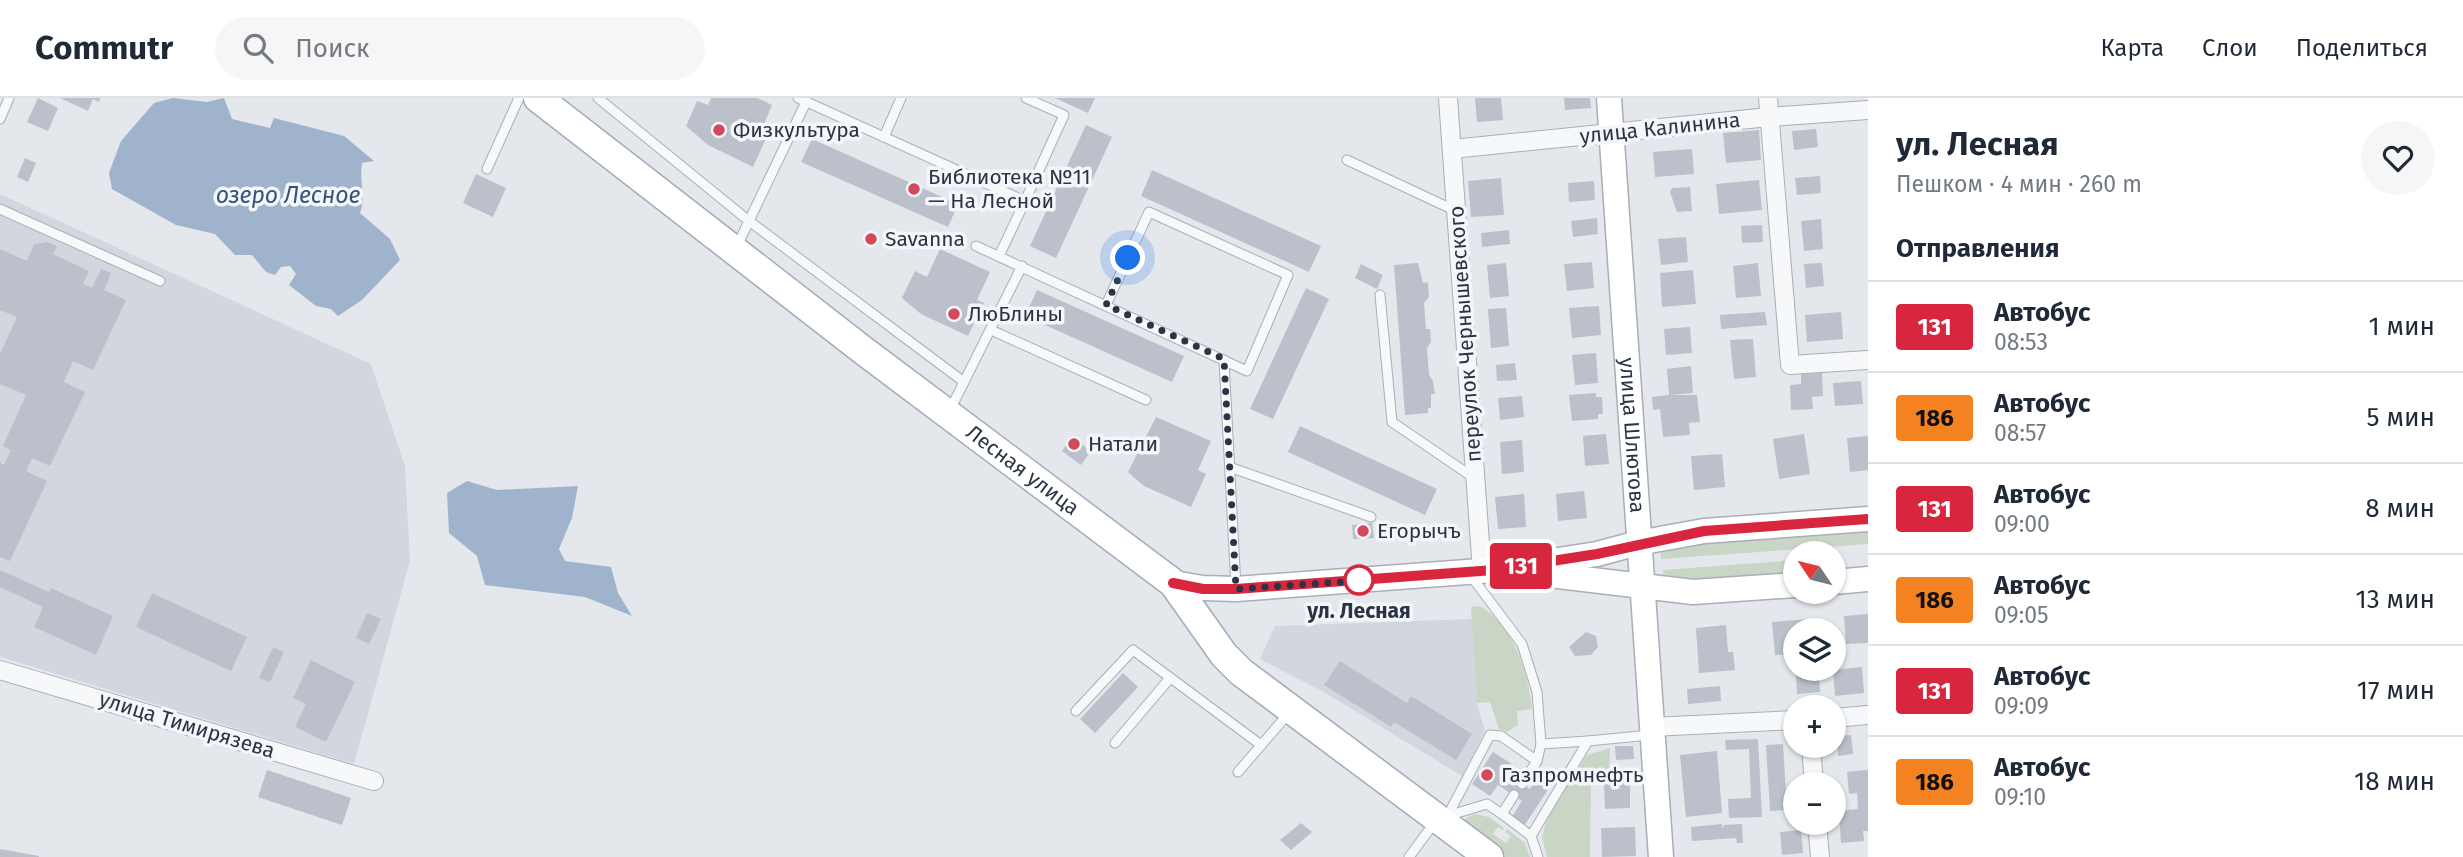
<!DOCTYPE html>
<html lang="ru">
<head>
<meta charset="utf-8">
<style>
  body { margin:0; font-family:"Fira Sans",sans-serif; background:#f6f6f7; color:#1f2937; height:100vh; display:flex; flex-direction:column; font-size:26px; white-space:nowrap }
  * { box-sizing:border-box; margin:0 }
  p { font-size:23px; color:#747a83 }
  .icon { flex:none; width:38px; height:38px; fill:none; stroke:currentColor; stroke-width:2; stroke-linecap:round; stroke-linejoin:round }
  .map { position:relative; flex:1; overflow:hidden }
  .drawer { display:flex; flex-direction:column; background:#fff; width:595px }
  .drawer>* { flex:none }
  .badge { padding:0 14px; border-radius:5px; font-size:24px; line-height:46px }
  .needle { width:46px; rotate:305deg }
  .buttons { position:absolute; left:1783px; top:443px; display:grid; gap:14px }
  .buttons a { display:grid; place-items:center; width:63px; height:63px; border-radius:50%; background:#fff; box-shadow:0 2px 5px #0004; font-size:35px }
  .you { position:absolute; width:35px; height:35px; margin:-18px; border:5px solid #fff; border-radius:50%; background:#1a73e8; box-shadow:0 0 0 10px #1a73e833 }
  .map>.badge { position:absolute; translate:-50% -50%; box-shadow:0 0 0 4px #fff }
  h2 { padding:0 28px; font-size:26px; line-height:63px }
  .round { display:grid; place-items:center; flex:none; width:74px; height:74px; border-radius:37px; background:#f6f6f7 }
  .head { display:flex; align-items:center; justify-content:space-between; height:119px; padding:0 28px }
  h1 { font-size:33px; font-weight:700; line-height:52px }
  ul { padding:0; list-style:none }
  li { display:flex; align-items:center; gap:21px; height:91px; padding:0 28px; border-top:2px solid #e0e1e3 }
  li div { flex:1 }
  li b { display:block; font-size:26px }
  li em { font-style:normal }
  li .badge { min-width:77px; font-weight:700; text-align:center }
  header { display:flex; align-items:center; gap:42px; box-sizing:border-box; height:98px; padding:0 35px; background:#fff; border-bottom:2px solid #e0e1e3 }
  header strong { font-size:33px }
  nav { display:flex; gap:38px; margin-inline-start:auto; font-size:24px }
  .search { width:490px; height:63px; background:#f6f6f7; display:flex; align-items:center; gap:18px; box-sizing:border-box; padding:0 24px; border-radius:38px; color:#747a83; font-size:26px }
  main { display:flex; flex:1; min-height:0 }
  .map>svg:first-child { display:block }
  .built { fill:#d2d6de }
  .green { fill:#c9d6c5 }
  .water { fill:#9fb4cc }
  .building { fill:#bbc0ca }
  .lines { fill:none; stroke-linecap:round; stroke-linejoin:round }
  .service-casing { stroke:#a9aeb7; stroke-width:11 }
  .minor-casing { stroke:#a9aeb7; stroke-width:20 }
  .secondary-casing { stroke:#a9aeb7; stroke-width:27 }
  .primary-casing { stroke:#a3abb8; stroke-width:31 }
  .service { stroke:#f7f8fa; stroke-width:9 }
  .minor { stroke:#f7f8fa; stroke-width:18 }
  .secondary { stroke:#fff; stroke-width:24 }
  .primary { stroke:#fff; stroke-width:28 }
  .line-casing { stroke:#fff; stroke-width:16 }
  .line { stroke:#d7263d; stroke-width:10 }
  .walk { stroke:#2b3445; stroke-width:7; stroke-dasharray:0 12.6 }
  .poi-dot { fill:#d1495b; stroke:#f4f6f9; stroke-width:2.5 }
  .stop-dot { fill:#fff; stroke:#d7263d; stroke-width:3.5 }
  .labels { text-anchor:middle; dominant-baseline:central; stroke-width:7; stroke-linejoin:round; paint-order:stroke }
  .street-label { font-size:21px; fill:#2b3445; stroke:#f4f6f9 }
  .poi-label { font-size:21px; fill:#2b3445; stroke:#f4f6f9; text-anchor:start }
  .stop-label { font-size:21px; font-weight:bold; fill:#2b3445; stroke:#f4f6f9 }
  .water-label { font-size:23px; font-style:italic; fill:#34527a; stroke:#f4f6f9 }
</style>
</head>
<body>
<header>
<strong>Commutr</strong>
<div class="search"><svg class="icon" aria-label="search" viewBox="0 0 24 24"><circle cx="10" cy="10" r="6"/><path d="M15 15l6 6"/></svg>Поиск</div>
<nav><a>Карта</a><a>Слои</a><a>Поделиться</a></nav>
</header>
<main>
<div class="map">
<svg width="1868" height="759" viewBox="0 0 1868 759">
  <rect width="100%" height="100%" fill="#e4e7ec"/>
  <g class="built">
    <path d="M0,96L371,266L405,368L410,463L354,666L0,559Z"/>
    <path d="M1472,521L1477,605L1485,633L1462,678L1324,594L1260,561L1275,528Z"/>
  </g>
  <g class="green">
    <path d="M1868,429V446L1661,461V453L1698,441Z"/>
    <path d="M1795,462V479L1679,487L1664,481L1663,472Z"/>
    <path d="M1479,508C1514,526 1528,575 1532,611L1517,613L1518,627L1507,634L1499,631L1490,604L1477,605L1471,509Z"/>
    <path d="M1610,650L1609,678H1591L1590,759H1547L1542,739L1549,714L1587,657Z"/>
    <path d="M1474,716L1489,719L1504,730L1503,732L1498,729L1493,736L1506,745L1511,738L1505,734L1507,731L1525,745L1530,759H1505L1462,727V723Z"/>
  </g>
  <g class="water">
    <path d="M173,0L207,4L224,0L232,21L270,30L274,20L344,38L374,63L362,65C359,84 366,98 360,115L390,141L400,162L362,202L338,218L331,211L316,208L289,187L296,176L290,168L281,169L275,177L266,174L252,157H235L215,136L176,127L112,91L109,75L121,43L154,5Z"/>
    <path d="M467,383L497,392L578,388L572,420L559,451L565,463L611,469L618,495L632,518L585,499L485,487L477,458L449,435L447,395Z"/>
  </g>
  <g class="building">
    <path d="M38,0L58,10L48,33L27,24Z"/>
    <path d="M60,0H100L99,4L93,1L88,13Z"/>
    <path d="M711,0H757L772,7L762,31L769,34L753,69L708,47L686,28L697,3L708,7Z"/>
    <path d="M1055,0H1095L1088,15Z"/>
    <path d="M1475,0H1501L1503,22L1477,24Z"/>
    <path d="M1564,0H1590L1591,10L1565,12Z"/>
    <path d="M1086,27L1112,39L1056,160L1030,148Z"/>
    <path d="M1816,31L1818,49L1794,52L1792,33Z"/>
    <path d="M1759,32L1761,62L1726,65L1723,35Z"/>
    <path d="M812,41L958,106L948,129L801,64Z"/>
    <path d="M1692,51L1694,76L1655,79L1653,54Z"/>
    <path d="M25,60L36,65L28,84L17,79Z"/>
    <path d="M1152,72L1321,148L1309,174L1141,98Z"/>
    <path d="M476,76L506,90L493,119L463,105Z"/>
    <path d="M1820,78L1821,95L1797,97L1795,80Z"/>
    <path d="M1501,80L1504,117L1471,119L1468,83Z"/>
    <path d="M1759,82L1762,112L1719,116L1716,86Z"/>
    <path d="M1594,83L1595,102L1569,104L1568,85Z"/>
    <path d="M1690,89L1692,113L1677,114L1670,94L1672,90Z"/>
    <path d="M1597,120L1598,136L1573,139L1571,123Z"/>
    <path d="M1821,121L1823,151L1804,153L1801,123Z"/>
    <path d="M1762,127L1763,144L1742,145L1741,128Z"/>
    <path d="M1509,132L1510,146L1482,149L1481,135Z"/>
    <path d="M1686,139L1688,164L1661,167L1658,141Z"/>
    <path d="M47,144L57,148L53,156L89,173L83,186L92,190L101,171L111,175L104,192L126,202L93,272L73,263L64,284L85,294L50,368L32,360L26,373L47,383L10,463L0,459V365L4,367L11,352L3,348L26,297L0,286V256L17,219L0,212V151L27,163L34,146Z"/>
    <path d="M940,151L990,174L977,202L984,205L968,238L921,216L902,200L915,173L927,179Z"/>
    <path d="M1592,164L1594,190L1567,193L1564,166Z"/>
    <path d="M1418,165L1423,185L1428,184L1429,199L1424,205L1426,231H1430L1431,244L1427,250L1429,277L1433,283L1435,296H1431V310H1428V315L1405,317L1394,167Z"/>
    <path d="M1506,165L1509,198L1490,200L1487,167Z"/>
    <path d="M1758,165L1761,198L1736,200L1733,168Z"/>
    <path d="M1822,165L1824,188L1806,190L1804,166Z"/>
    <path d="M1361,166L1383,177L1377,191L1355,180Z"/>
    <path d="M1693,172L1696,206L1662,209L1660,175Z"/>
    <path d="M1306,190L1329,201L1273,321L1250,311Z"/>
    <path d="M1037,192L1184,258L1172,284L1025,218Z"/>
    <path d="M1599,208L1601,237L1572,240L1569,210Z"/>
    <path d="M1506,210L1509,248L1491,250L1488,211Z"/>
    <path d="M1765,214L1767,227L1721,231L1720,217Z"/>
    <path d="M1841,214L1843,241L1807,244L1805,217Z"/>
    <path d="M1690,229L1692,255L1666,257L1664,231Z"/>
    <path d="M1753,241L1756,279L1734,281L1730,242Z"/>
    <path d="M1596,255L1598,285L1575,287L1572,257Z"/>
    <path d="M1515,265L1517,282L1497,283L1496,267Z"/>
    <path d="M1691,268L1693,295L1669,297L1667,271Z"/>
    <path d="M1822,275L1823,298L1812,299L1813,311L1791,312L1790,287L1801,286V276Z"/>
    <path d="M1861,283L1863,306L1835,308L1833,285Z"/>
    <path d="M1596,295V299H1602L1603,316H1598V321L1572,323L1569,297Z"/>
    <path d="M1668,297H1697L1700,324L1689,325L1690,337L1663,339L1660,311L1653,312L1652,299Z"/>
    <path d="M1522,298L1524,319L1500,322L1498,300Z"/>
    <path d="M1156,319L1211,343L1198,372L1206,376L1191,409L1144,388L1128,374Z"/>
    <path d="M1300,328L1437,391L1425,417L1288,354Z"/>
    <path d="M1606,336L1609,366L1585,368L1583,338Z"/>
    <path d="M1804,336L1810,376L1779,381L1773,341Z"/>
    <path d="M1868,338V372L1850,374L1847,340Z"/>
    <path d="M1072,339L1091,353L1081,367L1062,353Z"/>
    <path d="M1522,342L1524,374L1502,376L1500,344Z"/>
    <path d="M1722,356L1725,389L1694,392L1691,358Z"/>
    <path d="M1584,393L1587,420L1558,423L1556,396Z"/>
    <path d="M1524,396L1526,429L1498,431L1495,399Z"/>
    <path d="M1372,425L1374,440L1353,441L1352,427Z"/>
    <path d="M0,472L49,494L51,490L113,518L96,557L34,529L43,509L0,489Z"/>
    <path d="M152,495L247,539L231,573L136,529Z"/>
    <path d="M367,515L381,521L369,546L356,540Z"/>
    <path d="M1868,516V545L1846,546L1844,518Z"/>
    <path d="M1808,521L1809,532H1796V556L1775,557L1772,524Z"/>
    <path d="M1726,527L1728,554H1733L1735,572L1699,575L1696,530Z"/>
    <path d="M1586,534L1596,538L1598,549L1591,557L1575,558L1569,549Z"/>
    <path d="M273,549L284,554L270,584L259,580Z"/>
    <path d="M311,562L355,584L326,644L295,629L306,606L293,600Z"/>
    <path d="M1340,563L1407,605L1411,598L1472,636L1456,662L1394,624L1391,629L1324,587Z"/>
    <path d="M1862,569L1864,595L1835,598L1833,572Z"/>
    <path d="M1819,574L1820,594L1797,596L1796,576Z"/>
    <path d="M1123,575L1138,589L1095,635L1080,621Z"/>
    <path d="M1720,588L1721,603L1688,606L1687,591Z"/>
    <path d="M1851,637L1853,656L1838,658L1837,638Z"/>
    <path d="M1758,641L1762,719L1729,720L1728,701L1751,700L1749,651L1726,652L1725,642Z"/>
    <path d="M1783,646L1787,712L1770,713L1766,647Z"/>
    <path d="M1615,648H1633L1634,661L1616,662Z"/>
    <path d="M1717,653L1722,715L1686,719L1680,657Z"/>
    <path d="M1493,654L1512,666L1505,675L1530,691L1540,675L1553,684L1524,728L1512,719L1522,703L1498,687L1490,698L1472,686Z"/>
    <path d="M267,672L351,700L342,727L258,699Z"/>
    <path d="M1868,672V733H1863L1864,743L1841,745L1839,713L1858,711L1857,695L1849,696L1847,674Z"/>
    <path d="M1616,674H1630V710L1605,711L1604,686H1617Z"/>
    <path d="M1301,725L1312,734L1291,752L1280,742Z"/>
    <path d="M1722,726V731L1724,727L1742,726L1743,745H1737L1736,740L1692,743L1691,729Z"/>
    <path d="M1635,729L1636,758L1602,759L1601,730Z"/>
    <path d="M1801,732L1803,755L1782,757L1780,734Z"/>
    <path d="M0,751L39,758V759H0Z"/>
  </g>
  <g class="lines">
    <g class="service-casing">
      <g id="service">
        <path d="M598,0L749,123L964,284"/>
        <path d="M798,0L1025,103L999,158"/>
        <path d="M0,21L9,0"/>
        <path d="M884,39L901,0"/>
        <path d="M1347,62L1456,113"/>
        <path d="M487,71L519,0"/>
        <path d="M1025,103L1064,17L1026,0"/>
        <path d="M0,111L160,183"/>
        <path d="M737,148L806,4"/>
        <path d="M976,148L1247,273L1288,177L1149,114L1106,207"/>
        <path d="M1380,197L1392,324L1474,380"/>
        <path d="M991,232L1146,302"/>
        <path d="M1224,262L1236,490"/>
        <path d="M950,312L1022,168"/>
        <path d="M1232,370L1371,419"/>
        <path d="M1471,478L1522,546L1537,594L1541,646"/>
        <path d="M1076,613L1133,552L1261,647"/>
        <path d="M1115,645L1170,580"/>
        <path d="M1238,674L1288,616"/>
        <path d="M1522,686L1537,663L1541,646L1588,643"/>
        <path d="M1502,716L1531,738L1588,643L1650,637"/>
        <path d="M1448,717L1490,637L1501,638L1537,663"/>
        <path d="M1447,718L1487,706L1502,716L1514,697"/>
        <path d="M1531,738L1538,759"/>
        <path d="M1409,759L1435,724"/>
      </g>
    </g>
    <g class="minor-casing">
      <g id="minor">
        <path d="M1448,0L1482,473"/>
        <path d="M1768,0L1790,267L1868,262"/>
        <path d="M1452,51L1769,19L1868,12"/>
        <path d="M0,572L374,683"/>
        <path d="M1834,620L1868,617"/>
        <path d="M1652,629L1796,622"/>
        <path d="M1811,648L1814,686"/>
        <path d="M1817,724L1820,759"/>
      </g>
    </g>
    <g class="secondary-casing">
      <g id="secondary">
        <path id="s1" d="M1609,0L1661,759"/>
        <path d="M1533,475L1693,494L1796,487"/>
        <path d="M1834,484L1868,481"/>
        <path d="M1173,485L1203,490L1236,491L1494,472L1597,456L1638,445L1704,433L1868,421"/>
      </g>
    </g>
    <g class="primary-casing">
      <g id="primary">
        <path id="s2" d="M538,0L864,253L1173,485L1224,557L1241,574L1489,759"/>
      </g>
    </g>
    <use href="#service" class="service"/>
    <use href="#minor" class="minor"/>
    <use href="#secondary" class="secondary"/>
    <use href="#primary" class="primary"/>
  </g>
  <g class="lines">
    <g class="line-casing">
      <path id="line" d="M1173,485L1203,491H1236L1494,472L1597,456L1704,433L1868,421"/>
    </g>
    <use href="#line" class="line"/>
    <path class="walk" d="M1128,160L1106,207L1224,261L1236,491L1369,482H1359"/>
  </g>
  <g class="poi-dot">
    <circle cx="719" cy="32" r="7"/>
    <circle cx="914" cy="91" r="7"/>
    <circle cx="871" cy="141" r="7"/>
    <circle cx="954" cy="216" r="7"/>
    <circle cx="1074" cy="346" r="7"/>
    <circle cx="1363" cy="433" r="7"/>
    <circle cx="1487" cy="677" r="7"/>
  </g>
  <circle class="stop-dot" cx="1359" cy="482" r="14"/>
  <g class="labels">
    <g class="street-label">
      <text transform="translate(1660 30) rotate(-6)">улица Калинина</text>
      <text transform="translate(1465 236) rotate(-94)">переулок Чернышевского</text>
      <text stroke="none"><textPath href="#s1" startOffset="338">улица Шлютова</textPath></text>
      <text stroke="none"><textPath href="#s2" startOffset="611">Лесная улица</textPath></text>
      <text transform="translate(187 627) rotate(17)">улица Тимирязева</text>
    </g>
    <g class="poi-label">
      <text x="733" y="32">Физкультура</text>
      <text x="928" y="79">Библиотека №11<tspan x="928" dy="24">— На Лесной</tspan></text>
      <text x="885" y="141">Savanna</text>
      <text x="968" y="216">ЛюБлины</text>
      <text x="1088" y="346">Натали</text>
      <text x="1377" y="433">Егорычъ</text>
      <text x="1501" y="677">Газпромнефть</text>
    </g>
    <g class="stop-label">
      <text x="1359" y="513">ул. Лесная</text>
    </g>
    <g class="water-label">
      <text x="288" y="97">озеро Лесное</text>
    </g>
  </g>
</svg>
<div class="buttons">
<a><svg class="needle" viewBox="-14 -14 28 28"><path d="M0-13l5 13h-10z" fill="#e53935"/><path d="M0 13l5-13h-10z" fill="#747a83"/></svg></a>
<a><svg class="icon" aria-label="layers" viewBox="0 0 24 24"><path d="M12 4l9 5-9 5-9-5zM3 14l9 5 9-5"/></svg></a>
<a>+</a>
<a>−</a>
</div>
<div class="you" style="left:1128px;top:160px"></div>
<b class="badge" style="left:1521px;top:468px;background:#d7263d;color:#fff">131</b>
</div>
<section class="drawer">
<div class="head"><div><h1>ул. Лесная</h1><p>Пешком · 4 мин · 260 m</p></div><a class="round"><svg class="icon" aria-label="heart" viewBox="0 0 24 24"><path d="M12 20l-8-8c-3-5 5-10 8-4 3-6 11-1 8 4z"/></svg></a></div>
<h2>Отправления</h2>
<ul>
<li><span class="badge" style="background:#d7263d;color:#fff">131</span><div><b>Автобус</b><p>08:53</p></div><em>1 мин</em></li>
<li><span class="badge" style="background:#f58220;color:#111">186</span><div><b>Автобус</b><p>08:57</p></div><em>5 мин</em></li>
<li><span class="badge" style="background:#d7263d;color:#fff">131</span><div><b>Автобус</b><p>09:00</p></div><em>8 мин</em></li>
<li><span class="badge" style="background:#f58220;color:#111">186</span><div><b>Автобус</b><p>09:05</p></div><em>13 мин</em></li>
<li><span class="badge" style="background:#d7263d;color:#fff">131</span><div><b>Автобус</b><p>09:09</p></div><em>17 мин</em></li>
<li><span class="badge" style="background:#f58220;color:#111">186</span><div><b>Автобус</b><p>09:10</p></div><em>18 мин</em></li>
</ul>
</section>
</main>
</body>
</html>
